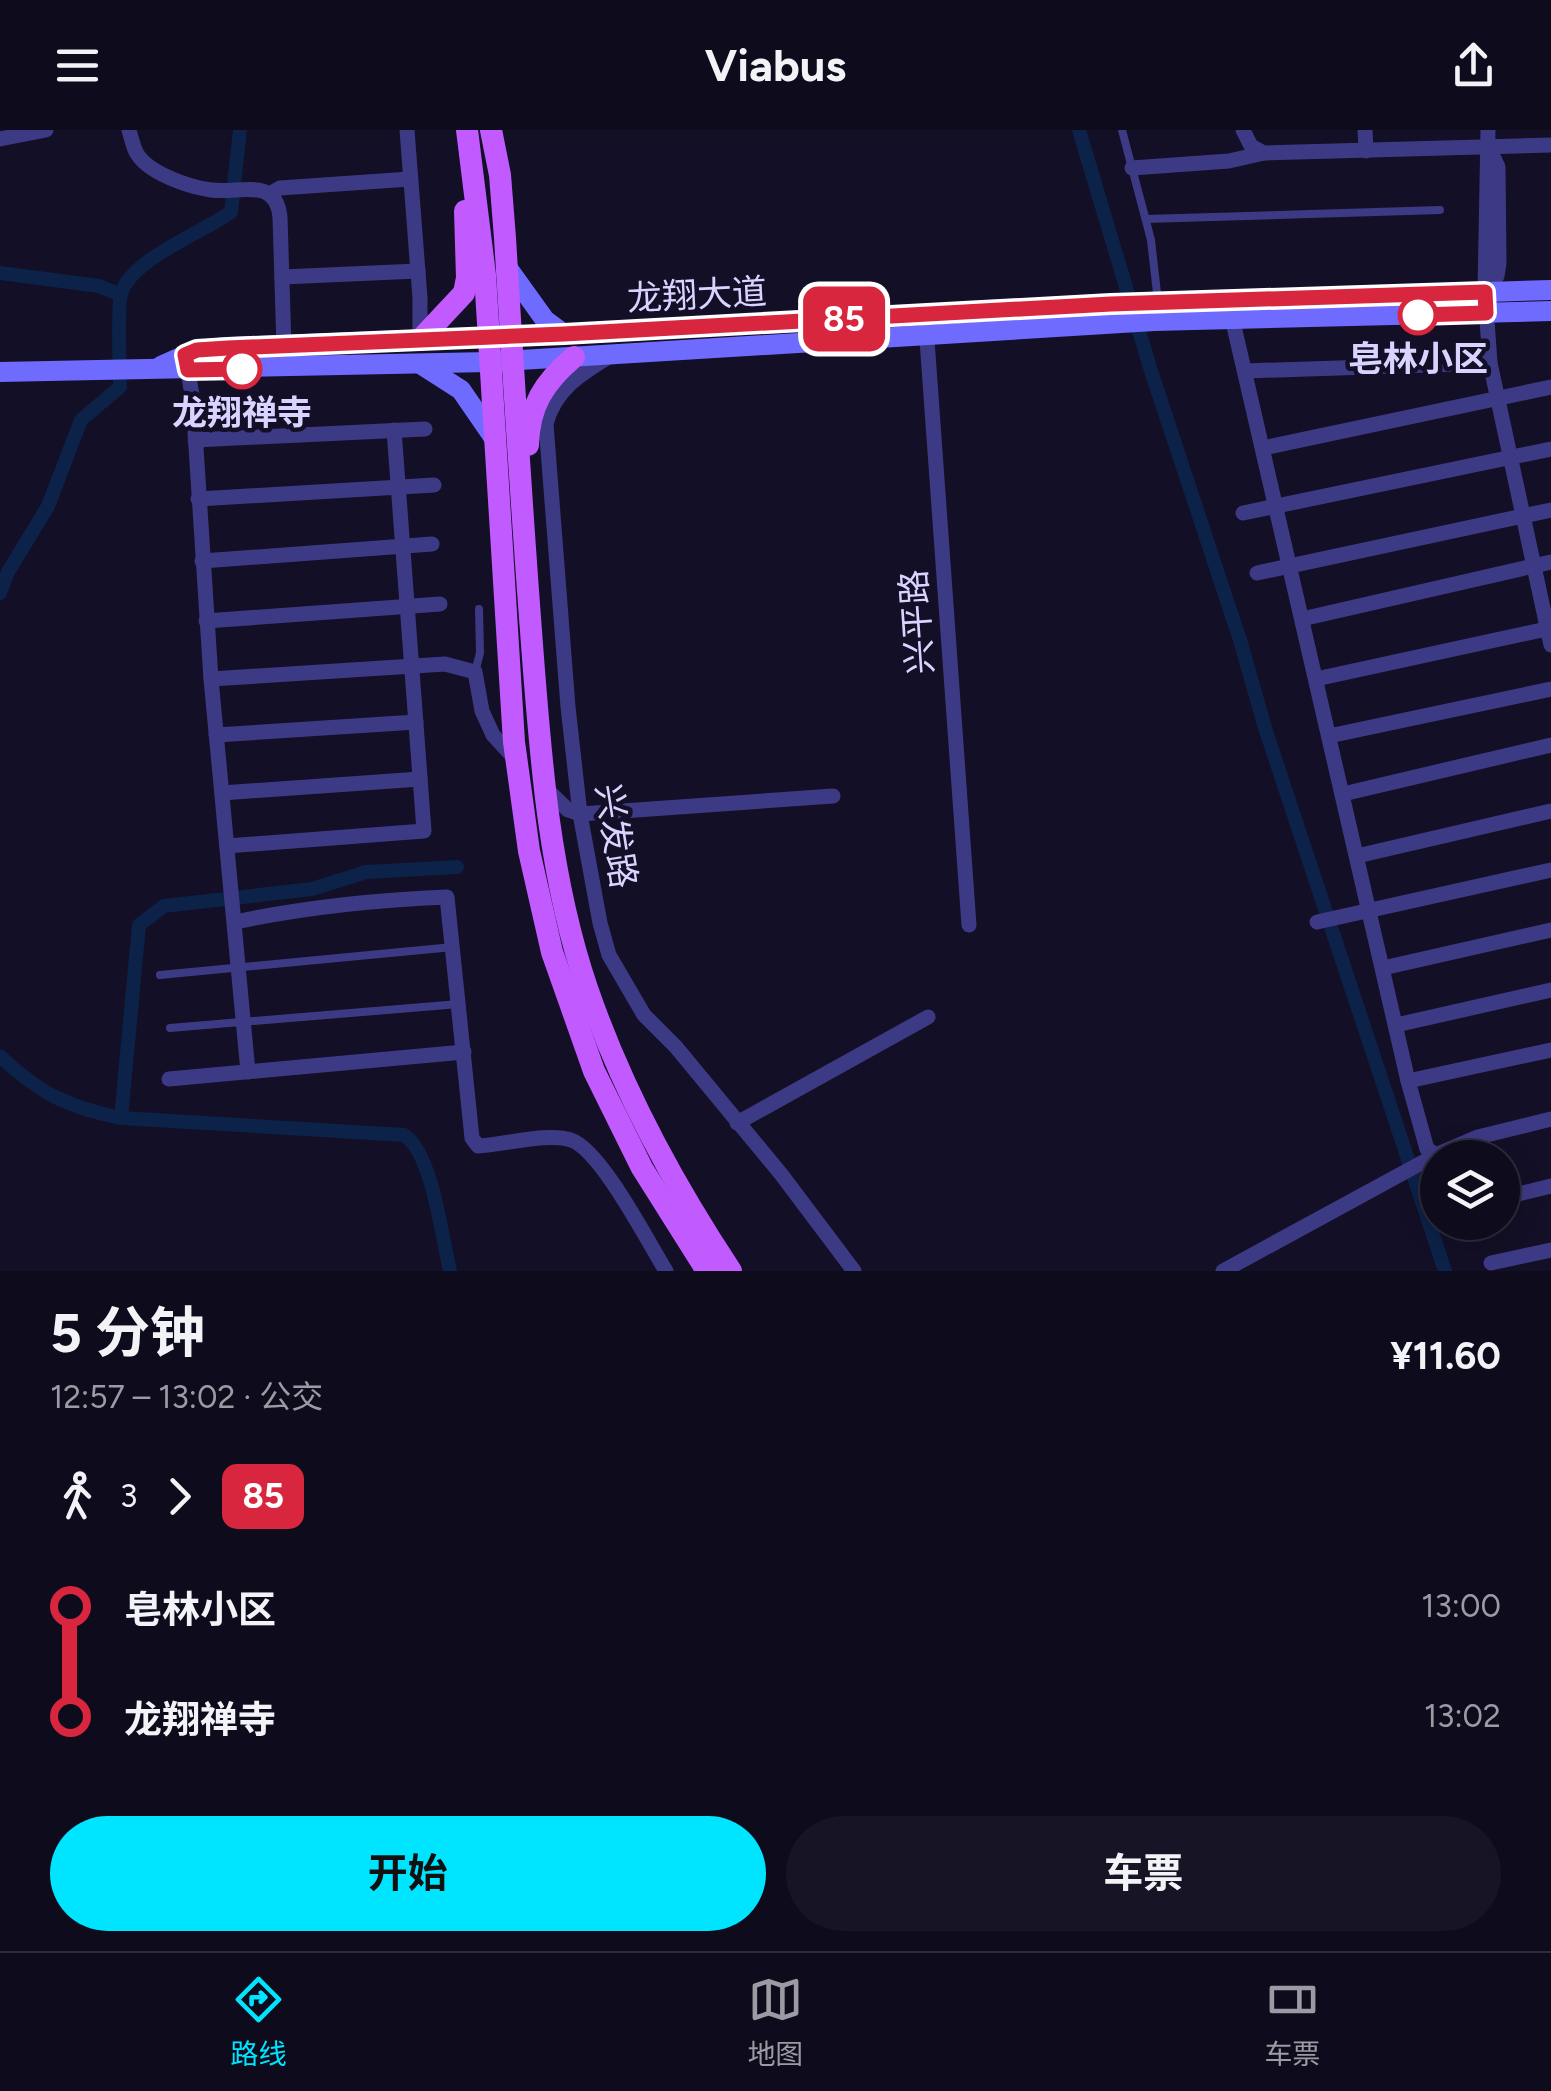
<!DOCTYPE html>
<html lang="zh">
<head>
<meta charset="utf-8">
<style>
  body { margin:0; font-family:Figtree,"Noto Sans SC",sans-serif; background:#171425; color:#f1f3f6; height:100vh; display:flex; flex-direction:column; font-size:38px; white-space:nowrap }
  * { box-sizing:border-box; margin:0 }
  p { font-size:32px; color:#9b9ba3 }
  .icon { flex:none; width:55px; height:55px; fill:none; stroke:currentColor; stroke-width:2; stroke-linecap:round; stroke-linejoin:round }
  .map { position:relative; height:1141px; overflow:hidden }
  .panel { display:flex; flex-direction:column; background:#0e0b1c; flex:1 }
  .panel>* { flex:none }
  .badge { padding:0 20px; border-radius:15px; font-size:35px; line-height:65px }
  .fabs { position:absolute; left:1420px; top:1010px; display:grid; gap:20px }
  .fabs a { display:grid; place-items:center; width:100px; height:100px; border-radius:50%; background:#0e0b1c; box-shadow:0 5px 25px #0003,0 0 0 2px #2e2b3b; font-size:50px }
  .map>.badge { position:absolute; translate:-50% -50%; box-shadow:0 0 0 5px #fff }
  .legs { display:flex; align-items:center; gap:15px; height:110px; padding:0 50px; font-size:32px }
  .legs p { margin-inline-start:auto }
  .overview { display:flex; align-items:center; justify-content:space-between; height:170px; padding:0 50px }
  h1 { font-size:55px; font-weight:700; line-height:75px }
  .cta { display:flex; gap:20px; margin-top:auto; padding:20px 50px }
  .cta a { flex:1; height:115px; border-radius:60px; background:#00e5ff; color:#111; font-size:40px; font-weight:700; line-height:115px; text-align:center }
  .cta a+a { background:#171425; color:#f1f3f6 }
  ul { padding:0 50px; list-style:none }
  li { display:flex; align-items:center; gap:35px; height:110px; font-size:38px }
  li i { display:grid; place-items:center; width:15px; height:100%; margin:0 12px; background:currentColor }
  li i::after { content:''; width:25px; height:25px; margin:-12px; border:8px solid; border-radius:50%; background:#0e0b1c }
  li p { margin-inline-start:auto }
  li:first-child i { background:linear-gradient(#0000 50%,currentColor 0) }
  li:last-child i { background:linear-gradient(currentColor 50%,#0000 0) }
  header { display:flex; justify-content:space-between; align-items:center; height:130px; padding:0 50px; background:#0e0b1c; font-size:45px; font-weight:700 }
  .dock { display:flex; justify-content:space-around; align-items:center; height:140px; border-top:2px solid #2e2b3b; background:#0e0b1c; font-size:28px; color:#9b9ba3 }
  .dock a { display:grid; justify-items:center; gap:5px }
  .dock .active { color:#00e5ff }
  .map>svg:first-child { display:block }
  .lines { fill:none; stroke-linecap:round; stroke-linejoin:round }
  .canal { stroke:#0c2248; stroke-width:14 }
  .service { stroke:#3d3a85; stroke-width:8 }
  .minor { stroke:#3d3a85; stroke-width:15 }
  .secondary { stroke:#6f6bff; stroke-width:20 }
  .primary { stroke:#c25bff; stroke-width:22 }
  .line-1-casing { stroke:#fff; stroke-width:22 }
  .line-1 { stroke:#d7263d; stroke-width:15 }
  .stop-1-dot { fill:#fff; stroke:#d7263d; stroke-width:5 }
  .labels { text-anchor:middle; dominant-baseline:central; stroke-width:9; stroke-linejoin:round; paint-order:stroke }
  .street-label { font-size:35px; fill:#d9d4ff; stroke:#130f26 }
  .stop-label { font-size:35px; font-weight:bold; fill:#d9d4ff; stroke:#130f26 }
</style>
</head>
<body>
<header><svg class="icon" aria-label="menu" viewBox="0 0 24 24"><path d="M4 6h16M4 12h16M4 18h16"/></svg>Viabus<svg class="icon" aria-label="share" viewBox="0 0 24 24"><path d="M12 15V3M7 8l5-5 5 5M5 13v7h14v-7"/></svg></header>
<div class="map">
<svg width="1551" height="1141" viewBox="0 0 1551 1141">
  <rect width="100%" height="100%" fill="#130f26"/>
  <g class="lines">
    <g class="canal">
      <path d="M1079,0L1151,241L1240,510L1266,601L1445,1141"/>
      <path d="M0,143L99,156L121,165"/>
      <path d="M0,463L8,442L48,376L81,290L120,257C120,238 117,179 121,164C131,129 202,103 231,82L240,0"/>
      <path d="M0,926C40,964 68,977 121,988L404,1005C432,1022 442,1108 450,1141"/>
      <path d="M121,988L139,795L164,776L312,759L366,742L457,737"/>
    </g>
    <g class="service">
      <path d="M1122,0L1151,110L1158,172"/>
      <path d="M1146,89L1440,80"/>
      <path d="M475,542L480,523L479,479"/>
      <path d="M160,845L453,817"/>
      <path d="M170,898L459,874"/>
    </g>
    <g class="minor">
      <path d="M129,0C131,7 133,16 136,22C147,43 189,57 211,60C239,64 276,46 280,87L284,217"/>
      <path d="M407,0L420,168V210"/>
      <path d="M1243,0L1251,16L1264,23L1551,15"/>
      <path d="M1365,0L1366,21"/>
      <path d="M1488,0L1485,162L1490,233L1551,515"/>
      <path d="M0,9L46,0"/>
      <path d="M1132,38L1229,31L1264,23"/>
      <path d="M271,63L280,58L410,49"/>
      <path d="M282,147L418,141"/>
      <path d="M1485,162L1497,146L1499,133L1498,37L1491,22"/>
      <path d="M1230,179L1408,951L1427,1019L1436,1025"/>
      <path d="M926,196L969,795"/>
      <path d="M612,225C582,243 555,259 546,294L568,577L580,684L600,793L609,825L644,885L676,917L781,1044L854,1141"/>
      <path d="M186,229L193,271L211,549L248,942"/>
      <path d="M1245,241L1490,233"/>
      <path d="M195,310L425,299"/>
      <path d="M1263,318L1551,257"/>
      <path d="M198,369L434,355"/>
      <path d="M1243,383L1551,319"/>
      <path d="M202,431L432,414"/>
      <path d="M1257,443L1551,380"/>
      <path d="M1302,489L1551,432"/>
      <path d="M206,491L440,474"/>
      <path d="M211,549L445,534L475,542L482,581L493,605L516,630"/>
      <path d="M1316,549L1551,498"/>
      <path d="M216,605L416,592"/>
      <path d="M1329,606L1551,559"/>
      <path d="M543,656L568,680L580,684L833,666"/>
      <path d="M222,663L420,649"/>
      <path d="M1343,664L1551,615"/>
      <path d="M227,716L424,701L394,300"/>
      <path d="M1357,726L1551,681"/>
      <path d="M235,792C306,777 375,770 447,767L472,1008L478,1016C503,1015 549,1002 571,1010C601,1020 648,1112 666,1141"/>
      <path d="M1317,792L1551,740"/>
      <path d="M1383,838L1551,800"/>
      <path d="M1396,895L1551,860"/>
      <path d="M169,949L464,922"/>
      <path d="M1408,951L1551,920"/>
      <path d="M737,993L928,887"/>
      <path d="M1502,1068L1551,1056"/>
      <path d="M1491,1133L1551,1120"/>
      <path d="M1223,1141L1436,1025L1478,1007L1551,989"/>
    </g>
    <g class="secondary">
      <path d="M507,137L545,190L564,204"/>
      <path d="M422,235L461,260L494,308"/>
      <path d="M161,236L197,220L228,217L564,204L1111,174L1551,160"/>
      <path d="M0,242L489,232L1154,191L1551,181"/>
    </g>
    <g class="primary">
      <path d="M467,0L485,145L514,612L529,721L552,822L594,941L642,1038L707,1141"/>
      <path d="M491,0L500,45L505,108C513,239 521,370 531,501C540,621 548,744 587,858C622,960 672,1052 731,1141"/>
      <path d="M420,210L464,163L467,148L465,81"/>
      <path d="M528,315C529,276 544,252 574,227"/>
    </g>
  </g>
  <g class="lines">
    <g class="line-1-casing">
      <path id="line-1" d="M242,239L188,240L185,225L197,220L228,218L564,204L1111,174L1485,162L1486,183L1418,185"/>
    </g>
    <use href="#line-1" class="line-1"/>
  </g>
  <g class="stop-1-dot">
    <circle cx="1418" cy="185" r="18"/>
    <circle cx="242" cy="239" r="18"/>
  </g>
  <g class="labels">
    <g class="street-label">
      <text transform="translate(697 165) rotate(-3)">龙翔大道</text>
      <text transform="translate(917 492) rotate(-94)">兴平路</text>
      <text transform="translate(616 706) rotate(81)">兴发路</text>
    </g>
    <g class="stop-label">
      <text x="1418" y="229">皂林小区</text>
      <text x="242" y="283">龙翔禅寺</text>
    </g>
  </g>
</svg>
<div class="fabs">
<a><svg class="icon" aria-label="layers" viewBox="0 0 24 24"><path d="M12 4l9 5-9 5-9-5zM3 14l9 5 9-5"/></svg></a>
</div>
<b class="badge" style="left:844px;top:189px;background:#d7263d;color:#fff">85</b>
</div>
<section class="panel">
<div class="overview"><div><h1>5 分钟</h1><p>12:57 – 13:02 · 公交</p></div><b>¥11.60</b></div>
<div class="legs"><svg class="icon" aria-label="walk" viewBox="0 0 24 24"><circle cx="13" cy="4" r="2"/><path d="M13 8l-2 6 4 7M11 14l-3 7M7 12l3-4h3l4 4"/></svg>3<svg class="icon" aria-label="forward" viewBox="0 0 24 24"><path d="M9 5l7 7-7 7"/></svg><b class="badge" style="background:#d7263d;color:#fff">85</b></div>
<ul>
<li><i style="color:#d7263d"></i><b>皂林小区</b><p>13:00</p></li>
<li><i style="color:#d7263d"></i><b>龙翔禅寺</b><p>13:02</p></li>
</ul>
<div class="cta"><a>开始</a><a>车票</a></div>
</section>
<nav class="dock">
<a class="active"><svg class="icon" aria-label="directions" viewBox="0 0 24 24"><path d="M12 3l9 9-9 9-9-9zM9 14v-3h6M13 9l2 2-2 2"/></svg>路线</a>
<a><svg class="icon" aria-label="map" viewBox="0 0 24 24"><path d="M3 6l6-2 6 2 6-2v14l-6 2-6-2-6 2zM9 4v14M15 6v14"/></svg>地图</a>
<a><svg class="icon" aria-label="tickets" viewBox="0 0 24 24"><path d="M3 7h18v10H3zM15 7v10"/></svg>车票</a>
</nav>
</body>
</html>
